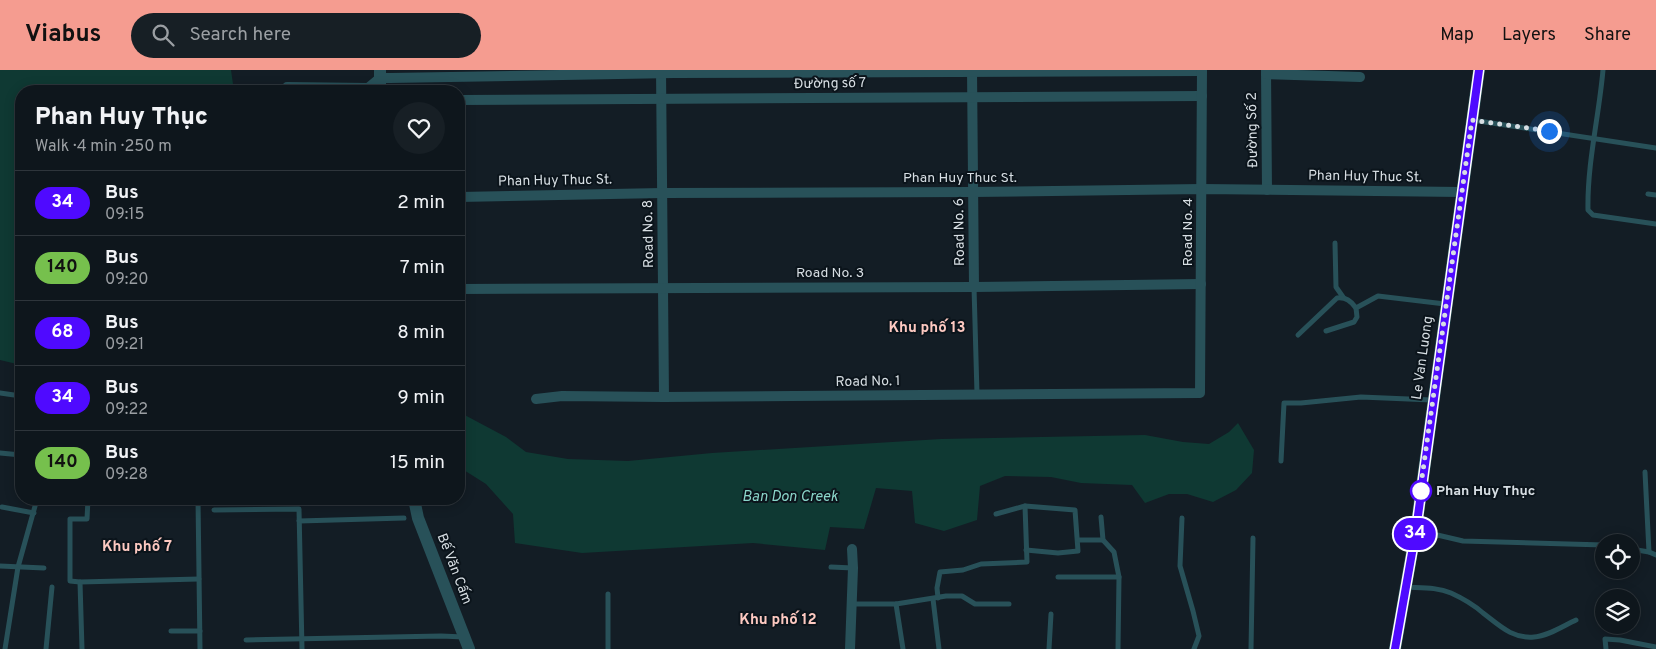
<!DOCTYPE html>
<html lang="en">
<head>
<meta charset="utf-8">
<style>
  body { margin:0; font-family:Overpass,sans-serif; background:#171f25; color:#f1f3f6; height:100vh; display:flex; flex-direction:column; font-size:19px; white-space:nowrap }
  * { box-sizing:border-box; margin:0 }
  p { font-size:16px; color:#9b9fa3 }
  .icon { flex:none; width:28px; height:28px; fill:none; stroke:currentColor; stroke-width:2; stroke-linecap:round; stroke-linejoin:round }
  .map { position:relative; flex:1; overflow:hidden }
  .details { position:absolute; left:15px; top:15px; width:450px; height:420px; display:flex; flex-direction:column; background:#0e161c; border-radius:20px; box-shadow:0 2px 12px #0003,0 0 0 1px #2e353b }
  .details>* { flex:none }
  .badge { padding:0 10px; border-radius:16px; font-size:18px; line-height:32px }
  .buttons { position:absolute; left:1595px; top:464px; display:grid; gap:10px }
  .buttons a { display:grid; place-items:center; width:45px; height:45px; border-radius:50%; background:#0e161c; box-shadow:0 2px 12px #0003,0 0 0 1px #2e353b; font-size:25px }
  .you { position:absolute; width:25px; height:25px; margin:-12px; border:4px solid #fff; border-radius:50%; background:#1a73e8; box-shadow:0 0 0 8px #1a73e833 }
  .map>.badge { position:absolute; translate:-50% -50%; box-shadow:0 0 0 2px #fff }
  .round { display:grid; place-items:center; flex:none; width:52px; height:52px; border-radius:26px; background:#171f25 }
  .summary { display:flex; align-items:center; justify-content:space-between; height:85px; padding:0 20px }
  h1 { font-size:24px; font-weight:800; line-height:38px }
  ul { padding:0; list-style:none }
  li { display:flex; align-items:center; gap:15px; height:65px; padding:0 20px; border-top:1px solid #2e353b }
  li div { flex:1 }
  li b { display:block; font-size:19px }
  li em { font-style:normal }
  li .badge { min-width:55px; font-weight:700; text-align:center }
  header { display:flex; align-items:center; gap:30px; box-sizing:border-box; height:70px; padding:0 25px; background:#f59c90; color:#111 }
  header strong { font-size:24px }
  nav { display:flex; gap:28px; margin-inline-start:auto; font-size:18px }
  .search { width:350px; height:45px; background:#171f25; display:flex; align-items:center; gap:12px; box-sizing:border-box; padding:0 18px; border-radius:28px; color:#9b9fa3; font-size:19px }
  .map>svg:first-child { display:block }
  .water { fill:#0f3933 }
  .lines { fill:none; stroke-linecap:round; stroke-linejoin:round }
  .service { stroke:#285159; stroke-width:5 }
  .minor { stroke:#285159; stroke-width:10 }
  .tertiary { stroke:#285159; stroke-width:12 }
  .line-casing { stroke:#fff; stroke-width:11 }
  .line { stroke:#4f0aff; stroke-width:8 }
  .walk { stroke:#d7dee3; stroke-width:5; stroke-dasharray:0 9 }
  .stop-dot { fill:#fff; stroke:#4f0aff; stroke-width:2.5 }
  .labels { text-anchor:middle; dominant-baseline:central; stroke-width:4; stroke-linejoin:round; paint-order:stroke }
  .street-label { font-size:14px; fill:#d7dee3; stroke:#0b141b }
  .stop-label { font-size:14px; font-weight:bold; fill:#d7dee3; stroke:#0b141b; text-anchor:start }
  .neighbourhood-label { font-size:15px; font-weight:bold; fill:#fdc9c1; stroke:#0b141b }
  .water-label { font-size:15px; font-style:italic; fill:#8ad5c9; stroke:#0b141b }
</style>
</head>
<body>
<header>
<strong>Viabus</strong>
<div class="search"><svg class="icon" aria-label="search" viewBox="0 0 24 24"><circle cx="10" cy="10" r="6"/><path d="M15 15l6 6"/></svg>Search here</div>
<nav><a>Map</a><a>Layers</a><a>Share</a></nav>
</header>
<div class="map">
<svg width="1656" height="579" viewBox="0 0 1656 579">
  <rect width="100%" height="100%" fill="#131d25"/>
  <g class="water">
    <path d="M0,0H231L234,21H21V295L0,290Z"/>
    <path d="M459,342L506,367L526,382L568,389L628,391L712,383L941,369L1145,365L1183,372L1209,374L1229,362L1238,353L1254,380L1252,403L1236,420L1213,432L1187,424H1169L1145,433L1132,415L1081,413L1051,407L1005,406L980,416L977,450L944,461L915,453L912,421L876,418L864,459L830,457L825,480L753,473L582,483L515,473L513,444L486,414L459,397Z"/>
  </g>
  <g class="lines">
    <g class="service">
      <path d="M1603,0C1599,46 1587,94 1588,140L1593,145L1656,154"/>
      <path d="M1472,50L1656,78"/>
      <path d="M1648,124L1656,125"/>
      <path d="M1335,173L1336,217L1343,227"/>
      <path d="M974,217L977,324"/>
      <path d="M1326,261L1354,252L1357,247L1356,238L1378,226L1445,234"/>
      <path d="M1298,265L1337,228C1346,227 1351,231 1356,238"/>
      <path d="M0,323L21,326"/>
      <path d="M0,383L21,385"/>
      <path d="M1281,391L1284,333H1301L1361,327L1432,330"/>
      <path d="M1645,402L1649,482"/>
      <path d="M198,429L200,579"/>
      <path d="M2,437L34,443"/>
      <path d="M214,440L299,439L302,579"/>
      <path d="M996,444L1025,436L1075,440L1078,481L1058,483L1026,480"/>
      <path d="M1101,447L1103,470L1114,482L1119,507L1118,579"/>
      <path d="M1182,448L1180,496L1193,541L1199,566L1194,579"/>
      <path d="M299,451L404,448"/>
      <path d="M1416,460L1463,471L1604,475"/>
      <path d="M1078,470H1103"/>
      <path d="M1631,479L1649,482L1656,485"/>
      <path d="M0,496L44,498"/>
      <path d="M831,497L853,498"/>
      <path d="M1058,507H1119"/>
      <path d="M80,512L70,511V449H87L88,429"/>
      <path d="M1405,517C1421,518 1437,517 1451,523C1462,528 1474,535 1483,543C1499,555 1512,569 1534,567C1548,566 1563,556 1576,550"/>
      <path d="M608,524V579"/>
      <path d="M938,528L937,518L940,502L963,500L981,494L1027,492L1025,436"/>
      <path d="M933,529L939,579"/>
      <path d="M852,534H896L946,526H962L975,534H1009"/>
      <path d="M896,534L903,579"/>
      <path d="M171,561H200"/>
      <path d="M246,570L441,566L464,567"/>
      <path d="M5,579L18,497L37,429"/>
      <path d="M46,579L52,517"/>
      <path d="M82,579L80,512L199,509"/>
      <path d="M1049,579L1051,544"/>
      <path d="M1251,579L1253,468"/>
      <path d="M1606,579L1605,569L1620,570L1656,577"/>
    </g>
    <g class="minor">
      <path d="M661,0L664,327"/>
      <path d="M972,0L974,217"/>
      <path d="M1266,0L1267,120"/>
      <path d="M1266,4L1360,7"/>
      <path d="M287,17L368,18L380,8H390L674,3L1202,1"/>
      <path d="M459,30L1202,26"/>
      <path d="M459,127L662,123L972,122L1202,119L1461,122"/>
      <path d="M459,219L974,217L1201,214"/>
      <path d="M536,329L562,326L664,327L1200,323L1202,0"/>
      <path d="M850,579L853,498L852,479"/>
    </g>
    <g class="tertiary">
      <path d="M380,0V21"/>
      <path d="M414,429L418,448L469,579"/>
      <path d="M1395,579L1416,459L1479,0"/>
    </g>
  </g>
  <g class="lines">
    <g class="line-casing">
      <path id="line" d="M1395,579L1416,460L1479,0"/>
    </g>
    <use href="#line" class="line"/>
    <path class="walk" d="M1421,421L1420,422L1472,50L1549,61"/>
  </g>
  <circle class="stop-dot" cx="1421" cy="421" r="10"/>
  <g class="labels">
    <g class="street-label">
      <text transform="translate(830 14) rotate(-1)">Đường số 7</text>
      <text transform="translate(1253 60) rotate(-91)">Đường Số 2</text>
      <text transform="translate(1365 107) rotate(1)">Phan Huy Thuc St.</text>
      <text x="960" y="108">Phan Huy Thuc St.</text>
      <text transform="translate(555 111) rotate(-1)">Phan Huy Thuc St.</text>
      <text transform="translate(960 162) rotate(-91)">Road No. 6</text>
      <text transform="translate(1188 162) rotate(-90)">Road No. 4</text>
      <text transform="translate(649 164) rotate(-91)">Road No. 8</text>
      <text x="830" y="203">Road No. 3</text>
      <text transform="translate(1423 288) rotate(-82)">Le Van Luong</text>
      <text transform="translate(868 312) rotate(-1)">Road No. 1</text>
      <text transform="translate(454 499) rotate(69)">Bế Văn Cấm</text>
    </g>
    <g class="stop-label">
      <text x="1436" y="421">Phan Huy Thục</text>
    </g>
    <g class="neighbourhood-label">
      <text x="927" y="258">Khu phố 13</text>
      <text x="137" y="477">Khu phố 7</text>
      <text x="778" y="550">Khu phố 12</text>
    </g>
    <g class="water-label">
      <text x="790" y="427">Ban Don Creek</text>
    </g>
  </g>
</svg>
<div class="buttons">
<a><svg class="icon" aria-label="locate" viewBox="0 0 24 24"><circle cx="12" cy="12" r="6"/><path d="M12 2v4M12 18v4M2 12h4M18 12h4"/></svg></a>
<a><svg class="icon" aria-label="layers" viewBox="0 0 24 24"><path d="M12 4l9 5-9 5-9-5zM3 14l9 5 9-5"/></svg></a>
</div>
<div class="you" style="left:1549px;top:61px"></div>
<b class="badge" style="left:1415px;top:464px;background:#4f0aff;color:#fff">34</b>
<section class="details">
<div class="summary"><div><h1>Phan Huy Thục</h1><p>Walk · 4 min · 250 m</p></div><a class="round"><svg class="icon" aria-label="heart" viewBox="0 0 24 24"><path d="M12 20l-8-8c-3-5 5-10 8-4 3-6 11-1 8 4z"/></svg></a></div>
<ul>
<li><span class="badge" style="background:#4f0aff;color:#fff">34</span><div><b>Bus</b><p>09:15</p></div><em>2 min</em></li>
<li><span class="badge" style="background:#76c04d;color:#111">140</span><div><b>Bus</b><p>09:20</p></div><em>7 min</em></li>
<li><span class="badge" style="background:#4f0aff;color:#fff">68</span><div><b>Bus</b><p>09:21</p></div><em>8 min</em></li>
<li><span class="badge" style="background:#4f0aff;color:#fff">34</span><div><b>Bus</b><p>09:22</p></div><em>9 min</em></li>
<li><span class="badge" style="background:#76c04d;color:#111">140</span><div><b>Bus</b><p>09:28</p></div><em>15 min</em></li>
</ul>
</section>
</div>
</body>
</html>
